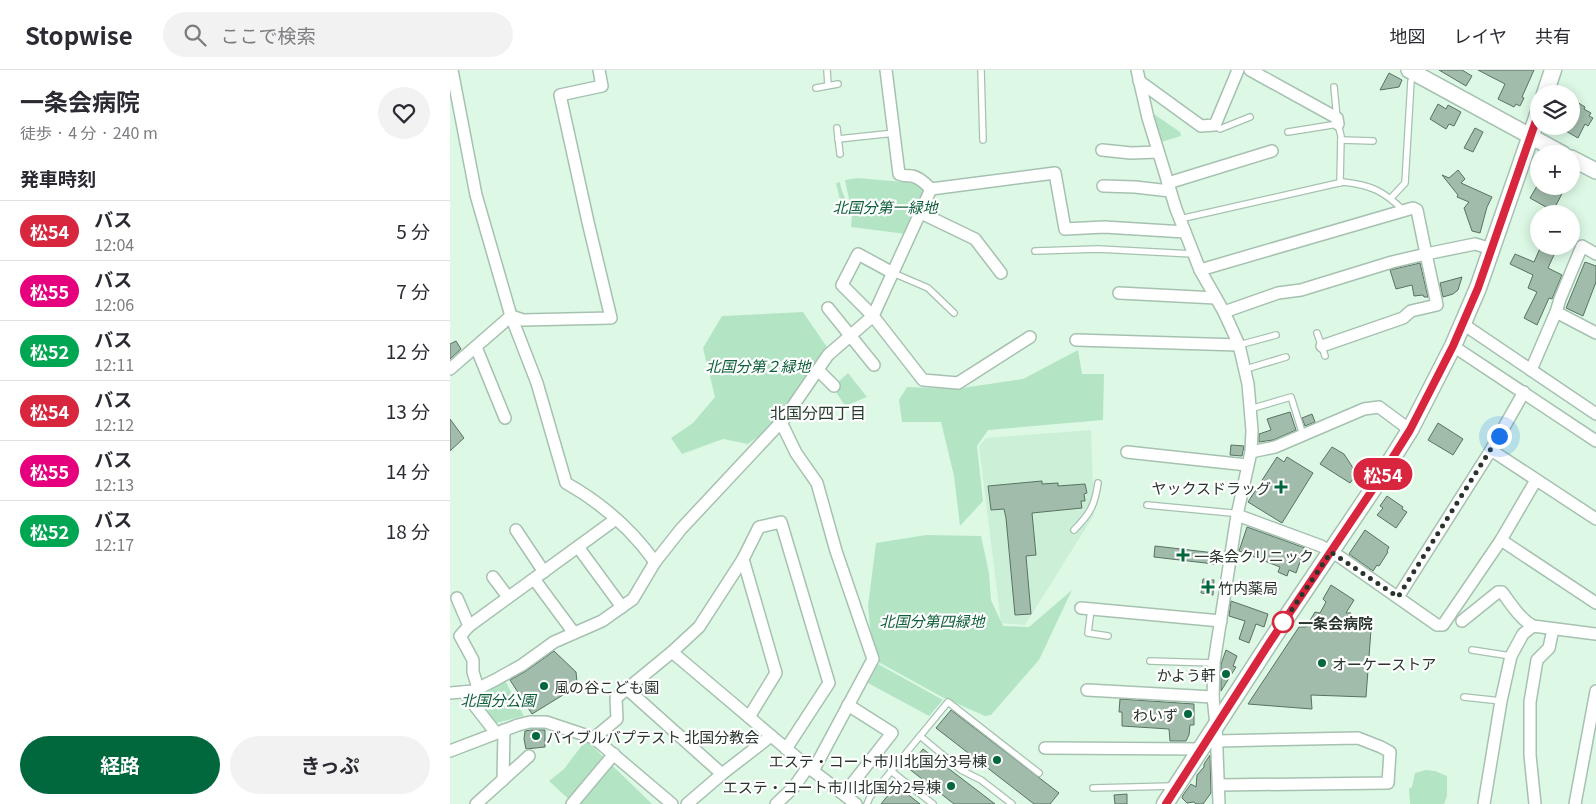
<!DOCTYPE html>
<html lang="ja">
<head>
<meta charset="utf-8">
<style>
  body { margin:0; font-family:Georgia,"Noto Sans JP",serif; background:#f2f2f3; color:#2b2b33; height:100vh; display:flex; flex-direction:column; font-size:19px; white-space:nowrap }
  * { box-sizing:border-box; margin:0 }
  p { font-size:16px; color:#7c7c81 }
  .icon { flex:none; width:28px; height:28px; fill:none; stroke:currentColor; stroke-width:2; stroke-linecap:round; stroke-linejoin:round }
  .map { position:relative; flex:1; overflow:hidden }
  .details { display:flex; flex-direction:column; background:#fff; width:450px }
  .details>* { flex:none }
  .badge { padding:0 10px; border-radius:16px; font-size:18px; line-height:32px }
  .controls { position:absolute; left:1080px; top:15px; display:grid; gap:10px }
  .controls a { display:grid; place-items:center; width:50px; height:50px; border-radius:50%; background:#fff; box-shadow:0 2px 12px #0003; font-size:25px }
  .you { position:absolute; width:25px; height:25px; margin:-12px; border:4px solid #fff; border-radius:50%; background:#1a73e8; box-shadow:0 0 0 8px #1a73e833 }
  .map>.badge { position:absolute; translate:-50% -50%; box-shadow:0 0 0 2px #fff }
  h2 { padding:0 20px; font-size:19px; line-height:45px }
  .round { display:grid; place-items:center; flex:none; width:52px; height:52px; border-radius:26px; background:#f2f2f3 }
  .head { display:flex; align-items:center; justify-content:space-between; height:85px; padding:0 20px }
  h1 { font-size:24px; font-weight:700; line-height:38px }
  .primary-button { display:flex; gap:10px; margin-top:auto; padding:10px 20px }
  .primary-button a { flex:1; height:58px; border-radius:30px; background:#01673c; color:#fff; font-size:20px; font-weight:700; line-height:58px; text-align:center }
  .primary-button a+a { background:#f2f2f3; color:#2b2b33 }
  ul { padding:0; list-style:none }
  li { display:flex; align-items:center; gap:15px; height:60px; padding:0 20px; border-top:1px solid #e1e1e2 }
  li div { flex:1 }
  li b { display:block; font-size:19px }
  li em { font-style:normal }
  li .badge { min-width:55px; font-weight:700; text-align:center }
  header { display:flex; align-items:center; gap:30px; box-sizing:border-box; height:70px; padding:0 25px; background:#fff; border-bottom:1px solid #e1e1e2 }
  header strong { font-size:24px }
  nav { display:flex; gap:28px; margin-inline-start:auto; font-size:18px }
  .search { width:350px; height:45px; background:#f2f2f3; display:flex; align-items:center; gap:12px; box-sizing:border-box; padding:0 18px; border-radius:28px; color:#7c7c81; font-size:19px }
  main { display:flex; flex:1; min-height:0 }
  .map>svg:first-child { display:block }
  .built { fill:#cbefd7 }
  .green { fill:#b3e5c5 }
  .building { fill:#a1bcaa; stroke:#597262 }
  .lines { fill:none; stroke-linecap:round; stroke-linejoin:round }
  .service-casing { stroke:#a6c1b0; stroke-width:8 }
  .minor-casing { stroke:#a6c1b0; stroke-width:14 }
  .tertiary-casing { stroke:#a6c1b0; stroke-width:18 }
  .secondary-casing { stroke:#a6c1b0; stroke-width:19 }
  .service { stroke:#fff; stroke-width:5.5 }
  .minor { stroke:#fff; stroke-width:11 }
  .tertiary { stroke:#fff; stroke-width:15 }
  .secondary { stroke:#fff; stroke-width:16 }
  .line-casing { stroke:#fff; stroke-width:11 }
  .line { stroke:#d7263d; stroke-width:8 }
  .walk { stroke:#29342d; stroke-width:5; stroke-dasharray:0 9 }
  .poi-dot { fill:#01673c; stroke:#fefefe; stroke-width:2 }
  .stop-dot { fill:#fff; stroke:#d7263d; stroke-width:2.5 }
  .labels { text-anchor:middle; dominant-baseline:central; stroke-width:4.5; stroke-linejoin:round; paint-order:stroke }
  .park-label { font-size:15px; font-style:italic; fill:#0d5e39; stroke:#fefefe }
  .poi-label { font-size:15px; fill:#29342d; stroke:#fefefe; text-anchor:end }
  .stop-label { font-size:15px; font-weight:bold; fill:#29342d; stroke:#fefefe; text-anchor:start }
  .neighbourhood-label { font-size:16px; fill:#253c2e; stroke:#fefefe }
</style>
</head>
<body>
<header>
<strong>Stopwise</strong>
<div class="search"><svg class="icon" aria-label="search" viewBox="0 0 24 24"><circle cx="10" cy="10" r="6"/><path d="M15 15l6 6"/></svg>ここで検索</div>
<nav><a>地図</a><a>レイヤ</a><a>共有</a></nav>
</header>
<main>
<section class="details">
<div class="head"><div><h1>一条会病院</h1><p>徒歩 · 4 分 · 240 m</p></div><a class="round"><svg class="icon" aria-label="heart" viewBox="0 0 24 24"><path d="M12 20l-8-8c-3-5 5-10 8-4 3-6 11-1 8 4z"/></svg></a></div>
<h2>発車時刻</h2>
<ul>
<li><span class="badge" style="background:#d7263d;color:#fff">松54</span><div><b>バス</b><p>12:04</p></div><em>5 分</em></li>
<li><span class="badge" style="background:#e6007e;color:#fff">松55</span><div><b>バス</b><p>12:06</p></div><em>7 分</em></li>
<li><span class="badge" style="background:#00a651;color:#fff">松52</span><div><b>バス</b><p>12:11</p></div><em>12 分</em></li>
<li><span class="badge" style="background:#d7263d;color:#fff">松54</span><div><b>バス</b><p>12:12</p></div><em>13 分</em></li>
<li><span class="badge" style="background:#e6007e;color:#fff">松55</span><div><b>バス</b><p>12:13</p></div><em>14 分</em></li>
<li><span class="badge" style="background:#00a651;color:#fff">松52</span><div><b>バス</b><p>12:17</p></div><em>18 分</em></li>
</ul>
<div class="primary-button"><a>経路</a><a>きっぷ</a></div>
</section>
<div class="map">
<svg width="1146" height="734" viewBox="0 0 1146 734">
  <rect width="100%" height="100%" fill="#ddf9e6"/>
  <path class="built" d="M641,360L644,445L575,555L551,553L529,376L536,368Z"/>
  <g class="green">
    <path d="M698,40L730,62L731,66L708,73Z"/>
    <path d="M408,108L465,113L475,120L456,164L401,157L402,145L394,146L386,113L390,112C391,124 398,131 402,143L395,110Z"/>
    <path d="M353,242L379,280L328,352L298,374L273,369L232,384L221,368L243,353L265,327L253,278L272,246Z"/>
    <path d="M628,280L632,304H654L653,350L538,360L527,376L533,431L510,456L504,406L491,352H452L449,330L457,317L505,319L573,309Z"/>
    <path d="M398,303L417,327L395,336L383,317Z"/>
    <path d="M476,465L531,466L539,503L541,530L553,556L579,557L622,520L589,590L541,645L535,646L492,627L423,589L418,536L426,473Z"/>
    <path d="M428,594L493,630L479,646L418,613Z"/>
    <path d="M53,607L74,646L46,653L23,621Z"/>
    <path d="M136,670L202,734H124L99,711L114,699Z"/>
    <path d="M976,700L985,701L997,706V726L994,734H960L959,719L962,717L965,703Z"/>
  </g>
  <g class="building">
    <path d="M989,0H1012L1022,6L1016,16Z"/>
    <path d="M1028,0H1084L1072,27L1074,28L1070,36L1066,34L1064,37L1048,29L1055,14Z"/>
    <path d="M939,3L952,10L949,17L930,20Z"/>
    <path d="M1121,32L1126,35L1127,32L1135,37L1134,39L1141,43L1139,46L1143,48L1138,56L1135,54L1128,68L1107,56H1121Z"/>
    <path d="M988,34L996,39L998,35L1011,42L1004,56L999,54L996,59L980,49Z"/>
    <path d="M1025,58L1033,62L1023,82L1014,78Z"/>
    <path d="M1008,100L1015,109L1011,113L1042,127L1037,137L1030,163L1022,161L1014,138L1019,132L1007,127L1008,125L992,105L999,108Z"/>
    <path d="M1087,116H1116L1103,141L1080,128Z"/>
    <path d="M1091,176H1108L1098,198L1112,205L1102,229L1099,228L1087,255L1074,248L1087,222L1078,218L1083,205L1060,194L1065,184L1084,192Z"/>
    <path d="M1135,192L1146,196V212L1133,246L1116,238Z"/>
    <path d="M970,193L978,227H974L973,225L964,226L962,215L946,219L940,200Z"/>
    <path d="M1012,207L1008,220L1003,224L993,227L990,213Z"/>
    <path d="M6,271L11,279L0,289V274Z"/>
    <path d="M840,342L846,360L823,370L809,372V364L821,360L817,349Z"/>
    <path d="M862,344L865,352L855,356L852,348Z"/>
    <path d="M0,349L14,368L0,381Z"/>
    <path d="M988,353L1013,369L1003,385L978,370Z"/>
    <path d="M781,375L794,376L792,386L780,385Z"/>
    <path d="M882,377L894,384L907,404L900,413L870,394Z"/>
    <path d="M827,387L834,392L837,387L863,403L832,453L798,432Z"/>
    <path d="M592,411V414L608,413V416L635,414L637,423L634,424L635,431H631L632,438L582,443L586,485L576,486L581,544L565,545L556,448L554,439L541,440L538,416Z"/>
    <path d="M937,426L953,437L952,439L957,442L946,458L927,445L933,438L930,436Z"/>
    <path d="M797,457L855,478L846,503L839,500L837,506L828,502L830,497L789,481Z"/>
    <path d="M915,460L939,477L937,481L938,482L929,496L927,495L923,501L899,484Z"/>
    <path d="M705,476L765,483L764,494L704,487Z"/>
    <path d="M753,509L764,510L763,525L751,523Z"/>
    <path d="M881,515L904,530L896,543H901L890,559L921,560L916,627L861,625L862,639L798,634L849,557H856L865,542L870,543L876,532L873,529Z"/>
    <path d="M781,531L818,544L814,557L806,554L799,573L789,569L795,551L779,546Z"/>
    <path d="M776,580L787,586L783,596L786,597L771,621V594Z"/>
    <path d="M104,581L126,602L127,612L121,620L82,644L60,610L76,601Z"/>
    <path d="M670,629L744,634V655H740L739,665L736,671H720L719,659L672,656V642H669Z"/>
    <path d="M501,640L609,723L600,734H584L486,658Z"/>
    <path d="M81,660H95V677L76,679L74,669L75,661Z"/>
    <path d="M473,679L545,734H504L458,698Z"/>
    <path d="M760,685L761,723L753,734H746L744,732L737,733L732,728L733,725L741,714L746,717L747,705L754,697V694Z"/>
    <path d="M446,715L470,734H431Z"/>
    <path d="M677,724V734H665L664,725Z"/>
  </g>
  <g class="lines">
    <g class="service-casing">
      <g id="service">
        <path d="M377,0L378,15"/>
        <path d="M531,0L533,70"/>
        <path d="M884,17L887,48"/>
        <path d="M366,18L388,14"/>
        <path d="M765,55L770,59L800,47"/>
        <path d="M387,58L390,84"/>
        <path d="M838,62L888,54L891,66L890,113"/>
        <path d="M388,69L445,63"/>
        <path d="M891,70L923,71"/>
        <path d="M941,128L955,113L961,11"/>
        <path d="M730,149L893,112C921,115 934,121 954,141"/>
        <path d="M585,181L648,179L743,184"/>
        <path d="M443,203L478,218L504,243"/>
        <path d="M867,263L875,286"/>
        <path d="M789,275L826,265"/>
        <path d="M796,299L836,287"/>
        <path d="M800,339L841,327L853,365"/>
        <path d="M697,435L782,443L787,445"/>
        <path d="M624,460C640,444 645,435 648,413"/>
        <path d="M641,539L638,563L658,566"/>
        <path d="M1022,580L1061,586"/>
        <path d="M700,591L764,593"/>
        <path d="M1014,627L1051,631"/>
        <path d="M470,666L511,700L531,710L562,734"/>
        <path d="M441,701L483,734"/>
        <path d="M643,718L723,716"/>
        <path d="M417,734L420,727L498,632L589,703"/>
      </g>
    </g>
    <g class="minor-casing">
      <g id="minor">
        <path d="M2,0L26,125L61,246L87,313L116,413C150,432 182,460 205,492"/>
        <path d="M687,0L698,48L726,139L750,200L774,242L789,275L798,314L802,360L801,382L787,445L764,593L763,627L766,655L769,734"/>
        <path d="M800,0L887,48L888,54"/>
        <path d="M689,11L751,56L765,55L788,0"/>
        <path d="M652,80L681,83L708,82"/>
        <path d="M718,113L822,81"/>
        <path d="M653,116L685,117L720,121"/>
        <path d="M481,119L605,103L615,159L654,157L735,162"/>
        <path d="M471,143L525,169L551,203"/>
        <path d="M750,200L963,138L967,140L976,184L1025,174L1042,179"/>
        <path d="M443,203L408,184L392,215L423,246L473,310L508,313L580,267"/>
        <path d="M669,223L766,228"/>
        <path d="M378,238L424,295"/>
        <path d="M774,242L828,223L851,220L942,192L976,184L987,235L961,241L953,248L872,276"/>
        <path d="M1106,242L1146,263"/>
        <path d="M61,246L73,250L161,248L138,152L110,25L152,16L149,0"/>
        <path d="M1013,254L1146,344"/>
        <path d="M626,270L789,275"/>
        <path d="M1003,276L1146,371"/>
        <path d="M26,277L55,348"/>
        <path d="M0,299L61,246"/>
        <path d="M368,300L384,316"/>
        <path d="M1081,300L1106,242L1110,229L1132,176L1146,184"/>
        <path d="M331,352L346,383L367,413L386,481L423,589L363,701"/>
        <path d="M1041,380L1074,322"/>
        <path d="M677,382L797,395"/>
        <path d="M801,382L825,377L914,339L929,337L960,360"/>
        <path d="M787,445L871,476L890,487L987,555H993L1051,470L1086,410"/>
        <path d="M66,460L94,502"/>
        <path d="M1051,470L1146,533"/>
        <path d="M128,477L172,537"/>
        <path d="M293,489L326,603L299,647"/>
        <path d="M43,507L58,527"/>
        <path d="M84,509L124,563"/>
        <path d="M948,527L1041,380L1146,449"/>
        <path d="M7,528L19,556L166,449"/>
        <path d="M631,538L771,551"/>
        <path d="M1012,551L1048,522H1052C1061,534 1070,549 1083,556L1146,564"/>
        <path d="M19,556L10,566L23,590V602L28,618"/>
        <path d="M222,582L358,697L406,734"/>
        <path d="M176,618L272,704"/>
        <path d="M637,620L763,627"/>
        <path d="M14,622L46,663"/>
        <path d="M0,623L23,621L45,610L72,595L104,572L152,551L183,529L205,492L231,459L334,349L378,285L423,246L481,119C476,114 469,107 462,106C457,105 455,107 449,104L436,0"/>
        <path d="M144,668L167,649L166,628L222,582L249,557L293,489L309,457L331,452L379,613L336,679"/>
        <path d="M767,671L908,668L931,677L940,682L938,713L769,715"/>
        <path d="M595,678L751,679"/>
        <path d="M0,681L68,655L80,652H96L144,668L222,734"/>
        <path d="M53,710L54,660"/>
        <path d="M394,724L442,663L398,635"/>
        <path d="M26,734L79,686"/>
        <path d="M122,734L164,684"/>
        <path d="M237,734L272,704L321,666"/>
        <path d="M326,734L344,717L358,697"/>
        <path d="M1034,734L1051,631L1061,586L1073,564L1083,556"/>
        <path d="M1085,734L1080,685V632L1087,590L1099,578L1103,559"/>
        <path d="M1125,734L1146,621"/>
      </g>
    </g>
    <g class="tertiary-casing">
      <g id="tertiary">
        <path d="M959,0L1113,84"/>
        <path d="M1121,88L1146,101"/>
      </g>
    </g>
    <g class="secondary-casing">
      <g id="secondary">
        <path d="M1095,24L1103,0"/>
        <path d="M715,734L830,557L923,419L960,360L1003,276L1028,218L1089,42"/>
      </g>
    </g>
    <use href="#service" class="service"/>
    <use href="#minor" class="minor"/>
    <use href="#tertiary" class="tertiary"/>
    <use href="#secondary" class="secondary"/>
  </g>
  <g class="lines">
    <g class="line-casing">
      <path id="line" d="M716,734L820,572L923,419L960,360L1003,276L1028,218L1089,42"/>
    </g>
    <use href="#line" class="line"/>
    <path class="walk" d="M833,552L830,557L881,482L948,527L1049,366"/>
  </g>
  <g class="poi-dot">
    <path d="M828.5 409.5h5v5h5v5h-5v5h-5v-5h-5v-5h5z"/>
    <path d="M730.5 477.5h5v5h5v5h-5v5h-5v-5h-5v-5h5z"/>
    <path d="M755.5 509.5h5v5h5v5h-5v5h-5v-5h-5v-5h5z"/>
    <circle cx="872" cy="593" r="5"/>
    <circle cx="776" cy="604" r="5"/>
    <circle cx="94" cy="616" r="5"/>
    <circle cx="738" cy="644" r="5"/>
    <circle cx="86" cy="666" r="5"/>
    <circle cx="547" cy="690" r="5"/>
    <circle cx="501" cy="716" r="5"/>
  </g>
  <circle class="stop-dot" cx="833" cy="552" r="10"/>
  <g class="labels">
    <g class="park-label">
      <text x="435" y="136">北国分第一緑地</text>
      <text x="308" y="295">北国分第２緑地</text>
      <text x="482" y="550">北国分第四緑地</text>
      <text x="48" y="629">北国分公園</text>
    </g>
    <g class="poi-label">
      <text x="821" y="417">ヤックスドラッグ</text>
      <text x="744" y="485" text-anchor="start">一条会クリニック</text>
      <text x="768" y="517" text-anchor="start">竹内薬局</text>
      <text x="882" y="593" text-anchor="start">オーケーストア</text>
      <text x="766" y="604">かよう軒</text>
      <text x="104" y="616" text-anchor="start">風の谷こども園</text>
      <text x="728" y="644">わいず</text>
      <text x="96" y="666" text-anchor="start">バイブルバプテスト 北国分教会</text>
      <text x="537" y="690">エステ・コート市川北国分3号棟</text>
      <text x="491" y="716">エステ・コート市川北国分2号棟</text>
    </g>
    <g class="stop-label">
      <text x="848" y="552">一条会病院</text>
    </g>
    <g class="neighbourhood-label">
      <text x="368" y="342">北国分四丁目</text>
    </g>
  </g>
</svg>
<div class="controls">
<a><svg class="icon" aria-label="layers" viewBox="0 0 24 24"><path d="M12 4l9 5-9 5-9-5zM3 14l9 5 9-5"/></svg></a>
<a>+</a>
<a>−</a>
</div>
<div class="you" style="left:1049px;top:366px"></div>
<b class="badge" style="left:933px;top:404px;background:#d7263d;color:#fff">松54</b>
</div>
</main>
</body>
</html>
